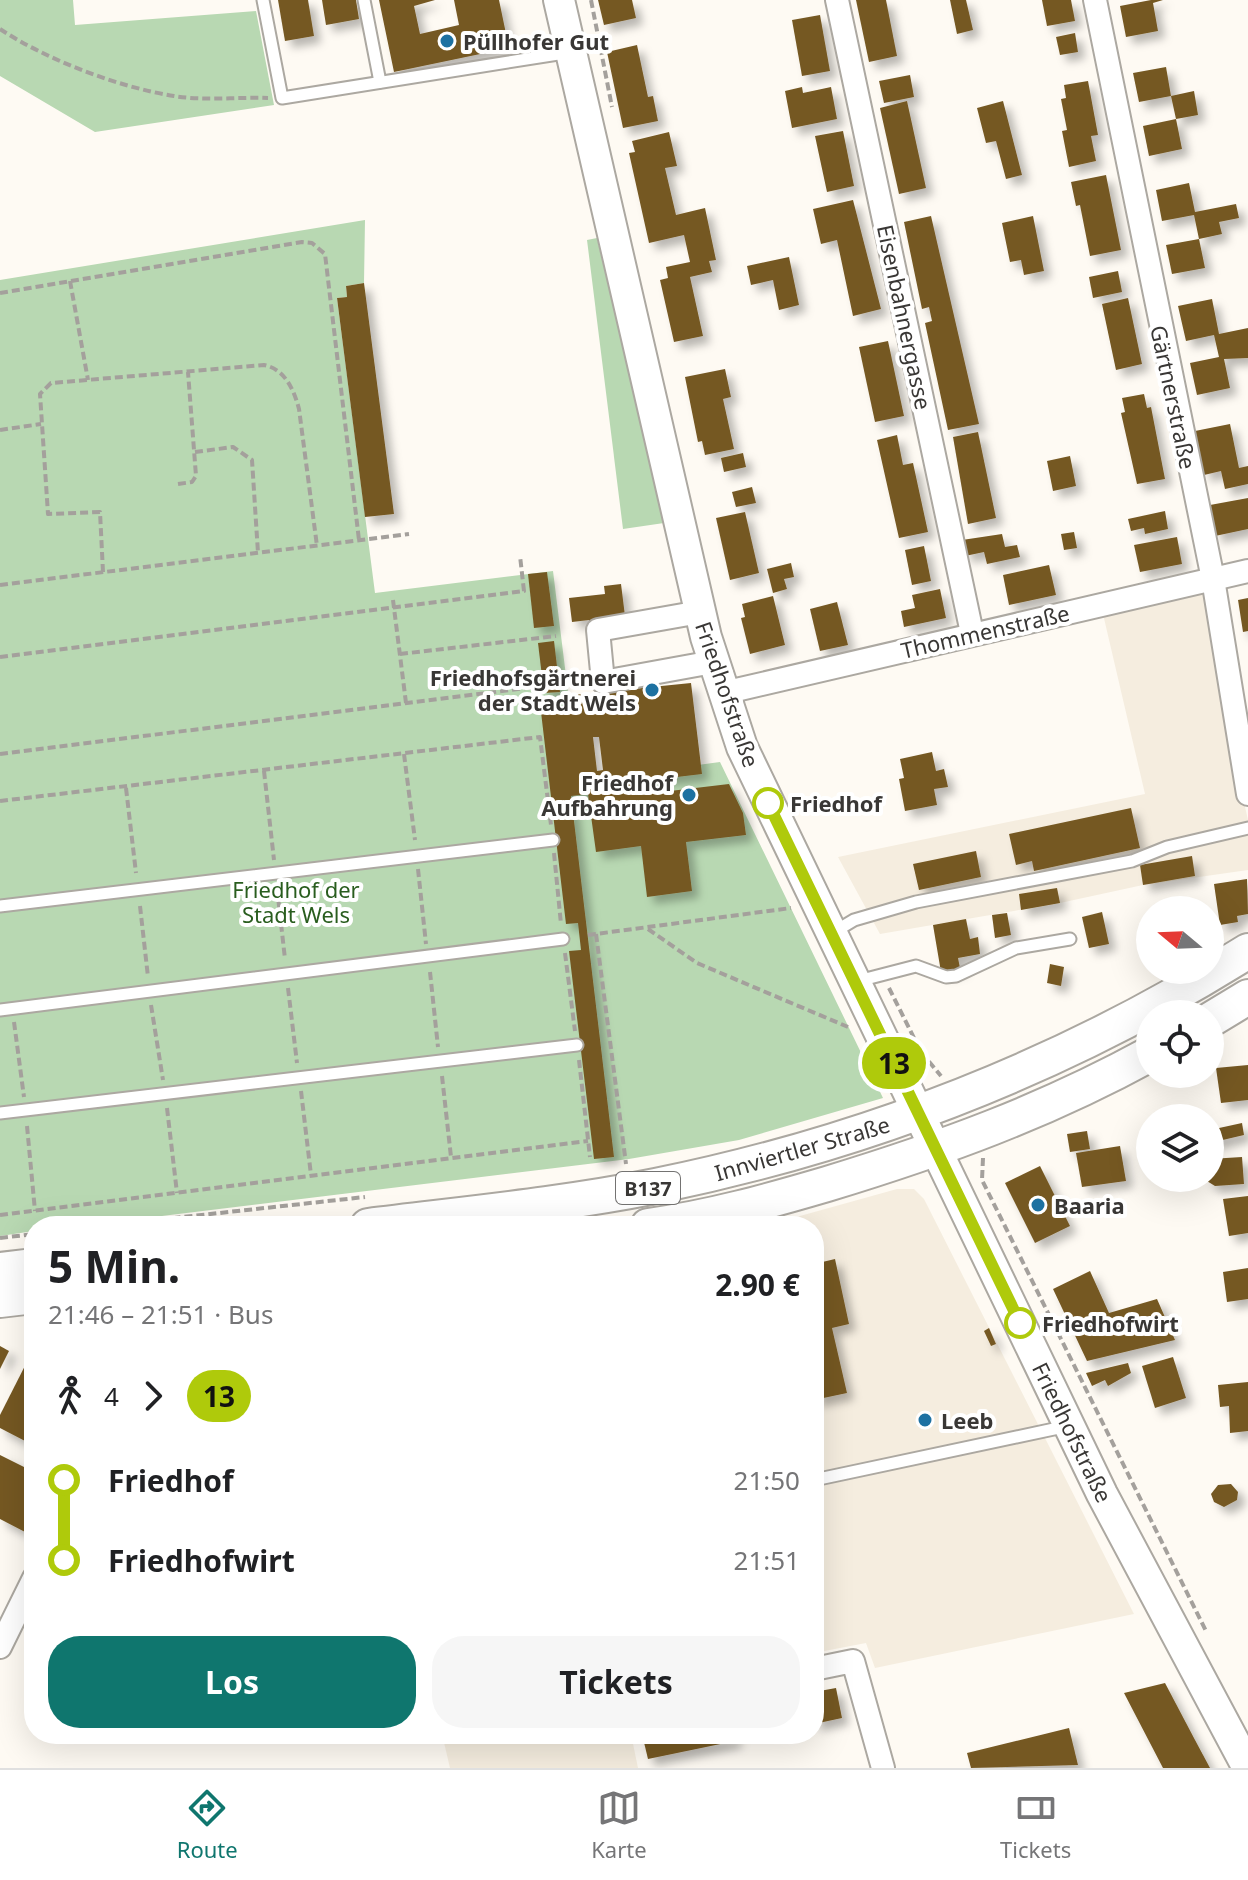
<!DOCTYPE html>
<html lang="de">
<head>
<meta charset="utf-8">
<style>
  body { margin:0; font-family:"Noto Sans",sans-serif; background:#f6f6f6; color:#202124; height:100vh; display:flex; flex-direction:column; font-size:30px; white-space:nowrap }
  * { box-sizing:border-box; margin:0 }
  p { font-size:26px; color:#757577 }
  .icon { flex:none; width:44px; height:44px; fill:none; stroke:currentColor; stroke-width:2; stroke-linecap:round; stroke-linejoin:round }
  .map { position:relative; flex:1; overflow:hidden }
  .sheet { position:absolute; left:24px; top:1216px; width:800px; height:528px; display:flex; flex-direction:column; background:#fff; border-radius:32px; box-shadow:0 8px 32px #0002 }
  .sheet>* { flex:none }
  .badge { padding:0 16px; border-radius:26px; font-size:28px; line-height:52px }
  .needle { width:52px; rotate:289deg }
  .tools { position:absolute; left:1136px; top:896px; display:grid; gap:16px }
  .tools a { display:grid; place-items:center; width:88px; height:88px; border-radius:50%; background:#fff; box-shadow:0 8px 32px #0002; font-size:40px }
  .map>.badge { position:absolute; translate:-50% -50%; box-shadow:0 0 0 4px #fff }
  .legs { display:flex; align-items:center; gap:12px; height:88px; padding:0 24px; font-size:26px }
  .legs p { margin-inline-start:auto }
  .head { display:flex; align-items:center; justify-content:space-between; height:136px; padding:0 24px }
  h1 { font-size:44px; font-weight:700; line-height:60px }
  .button { display:flex; gap:16px; margin-top:auto; padding:16px 24px }
  .button a { flex:1; height:92px; border-radius:32px; background:#0f766e; color:#fff; font-size:32px; font-weight:700; line-height:92px; text-align:center }
  .button a+a { background:#f6f6f6; color:#202124 }
  ul { padding:0 24px; list-style:none }
  li { display:flex; align-items:center; gap:28px; height:80px; font-size:30px }
  li i { display:grid; place-items:center; width:12px; height:100%; margin:0 10px; background:currentColor }
  li i::after { content:''; width:20px; height:20px; margin:-10px; border:6px solid; border-radius:50%; background:#fff }
  li p { margin-inline-start:auto }
  li:first-child i { background:linear-gradient(#0000 50%,currentColor 0) }
  li:last-child i { background:linear-gradient(currentColor 50%,#0000 0) }
  .tabs { display:flex; justify-content:space-around; align-items:center; height:112px; border-top:2px solid #e0e0e0; background:#fff; font-size:22px; color:#757577 }
  .tabs a { display:grid; justify-items:center; gap:4px }
  .tabs .on { color:#0f766e }
  .map>svg:first-child { display:block }
  .built { fill:#f5eddf }
  .green { fill:#b8d8b2 }
  .building { fill:#755823; fill-rule:evenodd; filter:url(#shadow) }
  .lines { fill:none; stroke-linecap:round; stroke-linejoin:round }
  .lane-casing { stroke:#aca8a1; stroke-width:15 }
  .street-casing { stroke:#aca8a1; stroke-width:26 }
  .secondary-casing { stroke:#aca8a1; stroke-width:34 }
  .primary-casing { stroke:#aca8a1; stroke-width:38 }
  .path { stroke:#a4a09c; stroke-width:4; stroke-dasharray:8 4; stroke-linecap:butt }
  .lane { stroke:#fff; stroke-width:11 }
  .street { stroke:#fff; stroke-width:22 }
  .secondary { stroke:#fff; stroke-width:30 }
  .primary { stroke:#fff; stroke-width:34 }
  .line-1-casing { stroke:#fff; stroke-width:18 }
  .line-1 { stroke:#afca0b; stroke-width:12 }
  .poi-dot { fill:#1d71a1; stroke:#fff; stroke-width:3 }
  .stop-1-dot { fill:#fff; stroke:#afca0b; stroke-width:4 }
  .labels { text-anchor:middle; dominant-baseline:central; stroke-width:8; stroke-linejoin:round; paint-order:stroke }
  .shield { fill:#fff; stroke:#747372; stroke-width:2 }
  .shield-label { font-size:20px; font-weight:bold; fill:#393735 }
  .poi-label { font-size:22px; font-weight:bold; fill:#393735; stroke:#fff; text-anchor:start }
  .street-label { font-size:22px; fill:#393735; stroke:#fff }
  .stop-label { font-size:22px; font-weight:bold; fill:#393735; stroke:#fff; text-anchor:start }
  .park-label { font-size:22px; fill:#295d1e; stroke:#fff }
</style>
</head>
<body>
<div class="map">
<svg width="1248" height="1768" viewBox="0 0 1248 1768">
  <defs>
    <filter id="shadow"><feDropShadow dx="7" dy="7" stdDeviation="4" flood-color="#0004"/></filter>
  </defs>
  <rect width="100%" height="100%" fill="#fefaf3"/>
  <g class="built">
    <path d="M1204,591L1220,696L1248,820V870L1143,885L1060,903L880,934L838,857L1145,794L1103,614Z"/>
    <path d="M897,1189H914L924,1199L1134,1614L875,1668L866,1643L814,1653V1226H764Z"/>
    <path d="M442,1734H631L638,1768H450Z"/>
  </g>
  <g class="green">
    <path d="M0,0H73L75,25L256,11L274,105L95,132L0,76Z"/>
    <path d="M365,220L364,283L346,286L347,297L337,298L375,593L553,571L579,781L720,762L883,1098L739,1140L629,1159L80,1226H34V1231L0,1236V280Z"/>
    <path d="M597,238L664,523L623,529L587,240Z"/>
  </g>
  <g class="building">
    <path d="M278,0H308L314,36L285,41Z"/>
    <path d="M322,0H356L359,19L326,25Z"/>
    <path d="M379,0H435L414,6L420,34L459,25L454,0H499L509,48L394,72Z"/>
    <path d="M598,0H632L636,18L604,25Z"/>
    <path d="M856,0H886L897,56L869,62Z"/>
    <path d="M950,0H966L973,30L957,34Z"/>
    <path d="M1042,0H1071L1075,21L1047,26Z"/>
    <path d="M1151,0H1163L1153,3L1158,31L1126,37L1120,6Z"/>
    <path d="M820,15L830,71L802,76L792,20Z"/>
    <path d="M1075,33L1078,52L1060,55L1056,37Z"/>
    <path d="M637,45L648,97L653,96L658,121L623,128L607,52Z"/>
    <path d="M1166,67L1171,96L1139,102L1133,73Z"/>
    <path d="M910,75L914,97L884,103L879,81Z"/>
    <path d="M1088,81L1098,135L1091,136L1096,161L1069,167L1062,131L1067,130L1061,99L1066,98L1064,85Z"/>
    <path d="M802,87L803,93L831,87L837,119L792,128L785,91Z"/>
    <path d="M1194,91L1198,115L1176,119L1171,96Z"/>
    <path d="M907,101L926,188L899,194L880,108Z"/>
    <path d="M1003,101L1022,175L1006,179L996,141L986,143L977,108Z"/>
    <path d="M1176,119L1182,149L1149,156L1143,126Z"/>
    <path d="M843,131L854,186L827,192L815,136Z"/>
    <path d="M669,132L677,166L665,168L676,215L705,208L716,260L709,261L712,272L690,277L703,336L674,342L660,280L668,278L666,267L690,262L684,235L649,243L629,153L635,152L632,141Z"/>
    <path d="M1106,175L1121,250L1090,256L1080,205L1076,206L1071,182Z"/>
    <path d="M1189,183L1195,212L1236,204L1239,218L1219,222L1222,234L1199,239L1194,215L1162,221L1156,190Z"/>
    <path d="M853,200L881,309L853,316L837,240L821,244L813,209Z"/>
    <path d="M931,216L979,424L948,430L925,323L932,321L929,307L922,309L904,222Z"/>
    <path d="M1033,216L1044,271L1024,275L1021,260L1010,262L1002,223Z"/>
    <path d="M1199,239L1205,268L1172,274L1166,245Z"/>
    <path d="M789,257L799,305L779,310L773,280L751,285L747,266Z"/>
    <path d="M1118,271L1122,292L1093,298L1089,277Z"/>
    <path d="M364,283L394,514L365,517L337,298L347,297L346,286Z"/>
    <path d="M1128,298L1142,364L1116,370L1102,304Z"/>
    <path d="M1212,299L1219,334L1248,328V358L1224,359L1230,388L1197,395L1190,363L1219,357L1214,335L1186,341L1178,306Z"/>
    <path d="M888,341L904,416L875,422L859,347Z"/>
    <path d="M725,369L731,397L723,399L734,449L705,455L702,441L698,442L685,377Z"/>
    <path d="M1144,394L1147,408L1151,407L1165,479L1137,484L1121,413L1125,412L1122,398Z"/>
    <path d="M1230,424L1239,468L1248,466V484L1225,489L1221,471L1204,475L1195,431Z"/>
    <path d="M978,432L996,518L968,524L953,437Z"/>
    <path d="M897,435L903,465L913,463L928,532L899,538L877,440Z"/>
    <path d="M743,453L746,467L724,472L721,458Z"/>
    <path d="M1070,456L1076,486L1053,491L1047,461Z"/>
    <path d="M752,487L756,503L736,507L732,492Z"/>
    <path d="M1248,498V529L1215,536L1210,505Z"/>
    <path d="M1165,511L1168,529L1145,534L1144,528L1131,531L1128,519Z"/>
    <path d="M745,512L759,573L730,580L716,518Z"/>
    <path d="M1074,532L1077,548L1064,550L1061,534Z"/>
    <path d="M1002,534L1005,547L1017,545L1020,557L987,564L984,552L965,556L962,540Z"/>
    <path d="M1177,537L1182,564L1140,572L1134,545Z"/>
    <path d="M924,546L931,581L912,585L905,550Z"/>
    <path d="M791,563L794,577L784,579L787,589L773,593L767,569Z"/>
    <path d="M1049,565L1056,595L1009,605L1003,575Z"/>
    <path d="M547,572L554,626L534,628L528,574Z"/>
    <path d="M621,584L625,616L589,624V620L572,622L569,598L605,594L604,586Z"/>
    <path d="M940,589L946,618L904,627L901,611L915,608L912,595Z"/>
    <path d="M773,596L785,645L750,654L741,618L745,617L742,604Z"/>
    <path d="M1248,598V631L1243,632L1238,600Z"/>
    <path d="M837,602L848,645L820,651L810,609Z"/>
    <path d="M554,641L560,692L544,693L538,643Z"/>
    <path d="M691,683L702,774L635,782L636,795L729,784L743,813L746,835L686,842L692,891L647,897L641,846L596,852L588,794L571,796L614,1157L594,1159L569,951L581,950L578,923L566,924L541,712L565,709L563,696ZM593,737H599L603,770L597,771Z"/>
    <path d="M932,752L936,771L944,769L948,787L934,789L937,805L905,811L899,779L904,778L900,759Z"/>
    <path d="M1131,808L1140,848L1034,871L1032,861L1016,865L1009,834Z"/>
    <path d="M976,851L981,877L919,890L913,864Z"/>
    <path d="M1192,856L1195,876L1143,885L1140,865Z"/>
    <path d="M1247,879L1248,914L1237,916L1238,922L1220,925L1214,884Z"/>
    <path d="M1057,888L1060,903L1021,910L1019,894Z"/>
    <path d="M1102,912L1109,944L1089,948L1082,917Z"/>
    <path d="M1007,913L1011,935L995,938L992,915Z"/>
    <path d="M966,919L970,939L978,937L980,954L958,958L960,968L941,972L933,925Z"/>
    <path d="M1050,964L1064,967L1061,986L1047,983Z"/>
    <path d="M1248,1065V1100L1221,1103L1216,1068Z"/>
    <path d="M1242,1123L1244,1135L1210,1143V1130Z"/>
    <path d="M1087,1131L1090,1149L1070,1152L1067,1134Z"/>
    <path d="M1120,1146L1126,1181L1082,1187L1076,1153Z"/>
    <path d="M1242,1157L1244,1184L1215,1186L1202,1178H1210V1159Z"/>
    <path d="M1040,1166L1070,1226L1035,1243L1005,1183Z"/>
    <path d="M1248,1196V1233L1229,1236L1223,1199Z"/>
    <path d="M835,1259L849,1324L832,1328L847,1393L814,1400V1264Z"/>
    <path d="M1248,1268V1299L1227,1302L1223,1272Z"/>
    <path d="M1090,1271L1109,1313L1157,1299L1175,1340L1087,1361L1053,1289Z"/>
    <path d="M989,1328L996,1344L991,1346L984,1331Z"/>
    <path d="M0,1346L9,1351L0,1369Z"/>
    <path d="M34,1348V1429L27,1442L0,1428V1415Z"/>
    <path d="M1173,1357L1186,1398L1155,1408L1142,1366Z"/>
    <path d="M1128,1363L1131,1373L1108,1386L1105,1380L1092,1386L1086,1373Z"/>
    <path d="M1248,1382V1431L1230,1433L1229,1406L1220,1407L1218,1385Z"/>
    <path d="M0,1455L34,1472V1518L27,1533L0,1519Z"/>
    <path d="M1231,1484L1238,1492L1237,1500L1224,1507L1214,1502L1211,1494L1218,1485Z"/>
    <path d="M1165,1683L1195,1740L1210,1768H1163L1124,1693Z"/>
    <path d="M836,1688L842,1718L814,1724V1692Z"/>
    <path d="M1069,1728L1078,1765L971,1768L967,1753Z"/>
    <path d="M642,1734H734L735,1741L648,1759Z"/>
  </g>
  <g class="lines">
    <g class="lane-casing">
      <g id="lane">
        <path d="M263,0L282,98L571,52"/>
        <path d="M364,0L380,82"/>
        <path d="M0,906L553,840"/>
        <path d="M834,932L854,920L916,902L1132,861L1167,847L1248,828"/>
        <path d="M858,981L916,966L946,977L956,976L1016,948L1070,939"/>
        <path d="M0,1010L563,939"/>
        <path d="M0,1113L577,1045"/>
        <path d="M814,1480L1068,1426"/>
      </g>
    </g>
    <g class="street-casing">
      <g id="street">
        <path d="M837,0L972,633"/>
        <path d="M1095,0L1213,579L1248,794"/>
        <path d="M700,612L598,630L603,682L713,662"/>
        <path d="M723,693L1248,571"/>
        <path d="M0,1647L34,1578"/>
        <path d="M814,1669L853,1661L883,1768"/>
      </g>
    </g>
    <g class="secondary-casing">
      <path id="secondary" d="M559,0L706,637L742,747L1102,1494L1248,1768"/>
    </g>
    <g class="primary-casing">
      <g id="primary">
        <path d="M1210,1020L1248,997"/>
        <path d="M368,1226C464,1214 561,1205 656,1186C867,1143 1065,1066 1248,951"/>
        <path d="M648,1226C709,1218 769,1201 827,1184C942,1149 1044,1112 1150,1054"/>
        <path d="M0,1270L34,1266"/>
        <path d="M0,1300L34,1296"/>
      </g>
    </g>
    <g class="path">
      <path d="M591,0L612,107"/>
      <path d="M0,29C47,60 118,87 174,96C204,101 237,97 268,98"/>
      <path d="M70,281L88,380"/>
      <path d="M0,293L302,242L312,243L325,254L359,540"/>
      <path d="M0,430L41,424"/>
      <path d="M195,452L233,447L252,460L258,553"/>
      <path d="M178,484L192,482L196,476L188,372"/>
      <path d="M103,572L100,512L48,514L40,394L51,383L264,365C285,369 294,390 299,409L317,546"/>
      <path d="M0,585L409,534"/>
      <path d="M393,600L406,703"/>
      <path d="M400,654L556,636"/>
      <path d="M0,657L524,591L520,556"/>
      <path d="M0,754L535,687"/>
      <path d="M404,754L415,840"/>
      <path d="M264,771L274,860"/>
      <path d="M126,788L136,873"/>
      <path d="M0,801L540,737L551,825"/>
      <path d="M554,853L561,924"/>
      <path d="M418,869L426,944"/>
      <path d="M277,888L285,959"/>
      <path d="M140,906L148,977"/>
      <path d="M648,929L697,963L848,1027"/>
      <path d="M596,934L626,1164"/>
      <path d="M588,935L791,908"/>
      <path d="M565,953L575,1031"/>
      <path d="M430,972L438,1047"/>
      <path d="M288,988L297,1063"/>
      <path d="M889,988L921,1052L941,1076"/>
      <path d="M151,1005L163,1080"/>
      <path d="M14,1022L24,1097"/>
      <path d="M579,1060L590,1157"/>
      <path d="M442,1076L451,1157"/>
      <path d="M301,1091L311,1175"/>
      <path d="M167,1108L177,1193"/>
      <path d="M27,1126L35,1211"/>
      <path d="M983,1158L982,1180L1207,1633"/>
      <path d="M0,1215L588,1141"/>
      <path d="M101,1226L365,1197"/>
      <path d="M0,1238L34,1234"/>
    </g>
    <use href="#lane" class="lane"/>
    <use href="#street" class="street"/>
    <use href="#secondary" class="secondary"/>
    <use href="#primary" class="primary"/>
  </g>
  <g class="lines">
    <g class="line-1-casing">
      <path id="line-1" d="M768,803L1020,1323"/>
    </g>
    <use href="#line-1" class="line-1"/>
  </g>
  <g class="poi-dot">
    <circle cx="447" cy="41" r="8"/>
    <circle cx="652" cy="690" r="8"/>
    <circle cx="689" cy="795" r="8"/>
    <circle cx="1038" cy="1205" r="8"/>
    <circle cx="925" cy="1420" r="8"/>
  </g>
  <g class="stop-1-dot">
    <circle cx="768" cy="803" r="14"/>
    <circle cx="1020" cy="1323" r="14"/>
  </g>
  <g class="labels">
    <rect class="shield" x="616" y="1172" width="64" height="32" rx="6"/>
    <g class="shield-label">
      <text x="648" y="1188">B137</text>
    </g>
    <g class="poi-label">
      <text x="463" y="41">Püllhofer Gut</text>
      <text x="636" y="677" text-anchor="end">Friedhofsgärtnerei<tspan x="636" dy="25">der Stadt Wels</tspan></text>
      <text x="673" y="782" text-anchor="end">Friedhof<tspan x="673" dy="25">Aufbahrung</tspan></text>
      <text x="1054" y="1205">Baaria</text>
      <text x="941" y="1420">Leeb</text>
    </g>
    <g class="street-label">
      <text transform="translate(905 317) rotate(78)">Eisenbahnergasse</text>
      <text transform="translate(1174 397) rotate(78)">Gärtnerstraße</text>
      <text transform="translate(985 631) rotate(-13)">Thommenstraße</text>
      <text transform="translate(728 694) rotate(71)">Friedhofstraße</text>
      <text transform="translate(802 1148) rotate(-16)">Innviertler Straße</text>
      <text transform="translate(1073 1432) rotate(64)">Friedhofstraße</text>
    </g>
    <g class="stop-label">
      <text x="790" y="803">Friedhof</text>
      <text x="1042" y="1323">Friedhofwirt</text>
    </g>
    <g class="park-label">
      <text x="296" y="889">Friedhof der<tspan x="296" dy="25">Stadt Wels</tspan></text>
    </g>
  </g>
</svg>
<div class="tools">
<a><svg class="needle" viewBox="-14 -14 28 28"><path d="M0-13l5 13h-10z" fill="#e53935"/><path d="M0 13l5-13h-10z" fill="#757577"/></svg></a>
<a><svg class="icon" aria-label="locate" viewBox="0 0 24 24"><circle cx="12" cy="12" r="6"/><path d="M12 2v4M12 18v4M2 12h4M18 12h4"/></svg></a>
<a><svg class="icon" aria-label="layers" viewBox="0 0 24 24"><path d="M12 4l9 5-9 5-9-5zM3 14l9 5 9-5"/></svg></a>
</div>
<b class="badge" style="left:894px;top:1063px;background:#afca0b;color:#111">13</b>
<section class="sheet">
<div class="head"><div><h1>5 Min.</h1><p>21:46 – 21:51 · Bus</p></div><b>2.90 €</b></div>
<div class="legs"><svg class="icon" aria-label="walk" viewBox="0 0 24 24"><circle cx="13" cy="4" r="2"/><path d="M13 8l-2 6 4 7M11 14l-3 7M7 12l3-4h3l4 4"/></svg>4<svg class="icon" aria-label="forward" viewBox="0 0 24 24"><path d="M9 5l7 7-7 7"/></svg><b class="badge" style="background:#afca0b;color:#111">13</b></div>
<ul>
<li><i style="color:#afca0b"></i><b>Friedhof</b><p>21:50</p></li>
<li><i style="color:#afca0b"></i><b>Friedhofwirt</b><p>21:51</p></li>
</ul>
<div class="button"><a>Los</a><a>Tickets</a></div>
</section>
</div>
<nav class="tabs">
<a class="on"><svg class="icon" aria-label="directions" viewBox="0 0 24 24"><path d="M12 3l9 9-9 9-9-9zM9 14v-3h6M13 9l2 2-2 2"/></svg>Route</a>
<a><svg class="icon" aria-label="map" viewBox="0 0 24 24"><path d="M3 6l6-2 6 2 6-2v14l-6 2-6-2-6 2zM9 4v14M15 6v14"/></svg>Karte</a>
<a><svg class="icon" aria-label="tickets" viewBox="0 0 24 24"><path d="M3 7h18v10H3zM15 7v10"/></svg>Tickets</a>
</nav>
</body>
</html>
